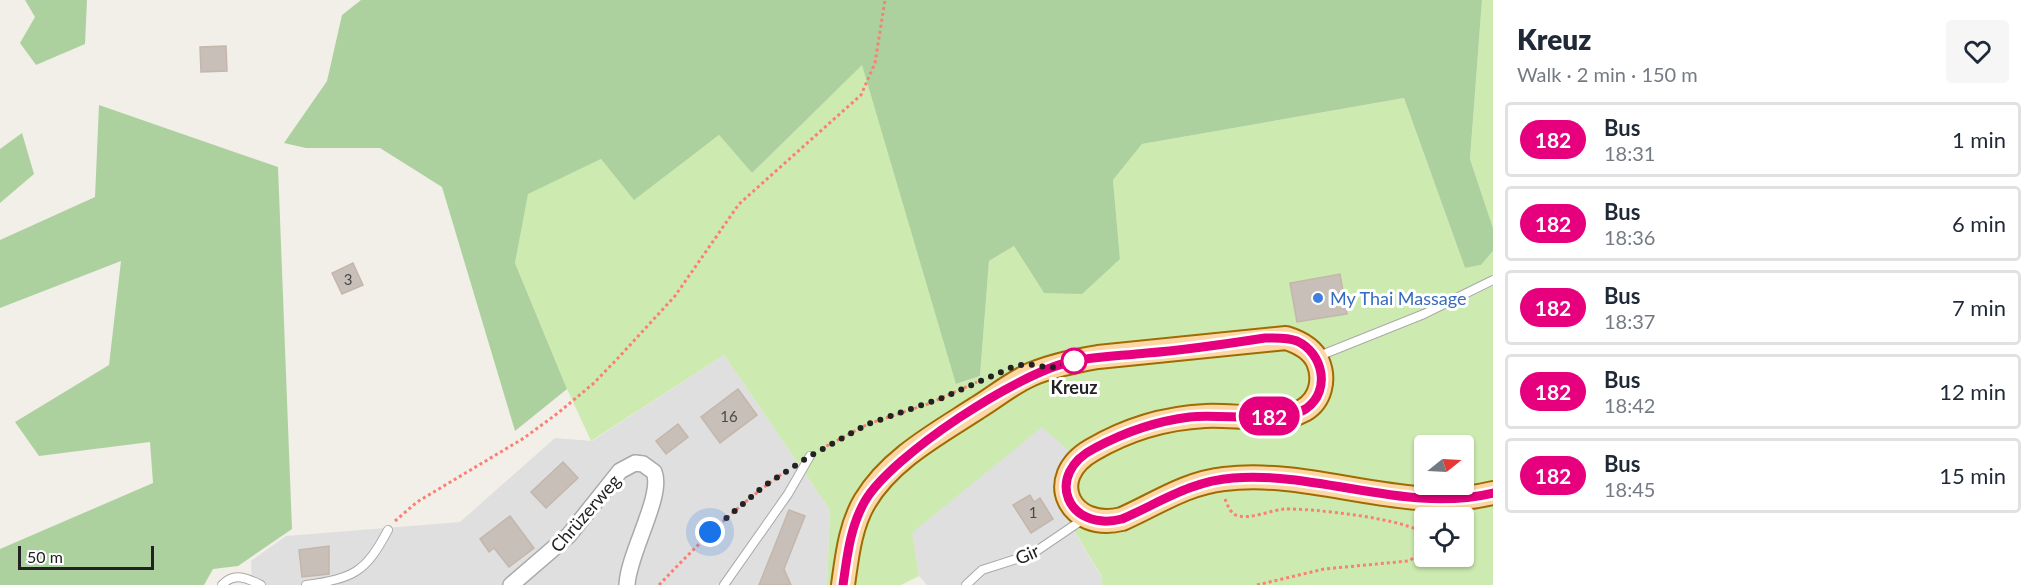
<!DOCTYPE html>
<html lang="en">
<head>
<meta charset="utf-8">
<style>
  body { margin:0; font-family:Lato,sans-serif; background:#f6f6f7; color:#1f2937; height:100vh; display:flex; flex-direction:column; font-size:22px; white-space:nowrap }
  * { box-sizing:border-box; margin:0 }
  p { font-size:20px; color:#747a83 }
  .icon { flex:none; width:33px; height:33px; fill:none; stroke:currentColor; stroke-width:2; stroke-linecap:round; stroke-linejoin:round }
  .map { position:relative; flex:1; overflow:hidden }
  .sheet { display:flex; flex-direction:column; background:#fff; width:540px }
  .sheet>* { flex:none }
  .badge { padding:0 12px; border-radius:20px; font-size:21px; line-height:39px }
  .needle { width:39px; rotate:72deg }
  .fabs { position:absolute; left:1414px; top:435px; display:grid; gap:12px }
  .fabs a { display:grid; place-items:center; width:60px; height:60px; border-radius:6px; background:#fff; box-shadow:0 2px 4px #0004; font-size:30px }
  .scale { position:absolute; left:18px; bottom:15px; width:136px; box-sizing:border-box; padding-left:6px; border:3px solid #222; border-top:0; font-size:16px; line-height:21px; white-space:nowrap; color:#222; -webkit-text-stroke:4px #fff; paint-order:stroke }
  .you { position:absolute; width:30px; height:30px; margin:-15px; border:4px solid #fff; border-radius:50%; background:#1a73e8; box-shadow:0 0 0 9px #1a73e833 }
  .map>.badge { position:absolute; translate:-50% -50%; box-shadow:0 0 0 3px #fff }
  .round { display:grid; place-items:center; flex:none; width:63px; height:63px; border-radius:6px; background:#f6f6f7 }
  .head { display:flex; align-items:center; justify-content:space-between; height:102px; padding:0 24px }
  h1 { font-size:28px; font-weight:800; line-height:45px }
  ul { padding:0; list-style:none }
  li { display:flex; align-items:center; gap:18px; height:75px; margin:0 12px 9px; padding:0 12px; border:3px solid #e0e1e3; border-radius:6px }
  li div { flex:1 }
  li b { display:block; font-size:22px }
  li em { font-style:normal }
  li .badge { min-width:66px; font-weight:700; text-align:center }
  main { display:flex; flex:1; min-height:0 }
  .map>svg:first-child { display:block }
  .residential { fill:#e0dfdf }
  .grass { fill:#cdebb0; fill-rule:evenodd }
  .forest { fill:#add19e }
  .building { fill:#c7bfb8; stroke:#c4b6ab; stroke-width:1.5 }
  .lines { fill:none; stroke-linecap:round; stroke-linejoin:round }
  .service-casing { stroke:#a9a9a9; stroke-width:10 }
  .minor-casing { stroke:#a9a9a9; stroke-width:18 }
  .primary-casing { stroke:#a06b00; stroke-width:26 }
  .path { stroke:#fa8072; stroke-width:3; stroke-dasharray:3 3; stroke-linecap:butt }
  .service { stroke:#fff; stroke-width:8 }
  .minor { stroke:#fff; stroke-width:15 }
  .primary { stroke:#fcd6a4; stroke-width:22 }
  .line-casing { stroke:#fff; stroke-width:14 }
  .line { stroke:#e6007e; stroke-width:9 }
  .walk { stroke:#222; stroke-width:6; stroke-dasharray:0 10.8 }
  .shop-dot { fill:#3f7fe0; stroke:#fff; stroke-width:2 }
  .stop-dot { fill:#fff; stroke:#e6007e; stroke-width:3 }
  .labels { text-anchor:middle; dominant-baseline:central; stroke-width:6; stroke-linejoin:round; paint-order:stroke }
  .number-label { font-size:15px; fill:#4b4948 }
  .shop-label { font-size:18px; fill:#366cbe; stroke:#fff; text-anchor:start }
  .stop-label { font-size:18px; font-weight:bold; fill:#222; stroke:#fff }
  .street-label { font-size:18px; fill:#222; stroke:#fff }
</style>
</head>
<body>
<main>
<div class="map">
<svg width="1493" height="585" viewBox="0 0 1493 585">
  <rect width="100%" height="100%" fill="#f2efe9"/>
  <g class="residential">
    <path d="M724,355L830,510L827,585H252L251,561L286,536L460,522L555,438L592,441Z"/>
    <path d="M1042,426L1069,451L1052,494L1102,578V585H927L919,576L911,533Z"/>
  </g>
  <g class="grass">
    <path d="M1482,0H1493V228L1470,159Z"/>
    <path d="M862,64L957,384L980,376L989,261L1014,246L1044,293L1120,259L1113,180L1142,144L1404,98L1465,268L1481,265L1493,251V585H1102V577L1052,494L1069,451L1042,427L912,533L919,576L901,585H827L830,510L724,355L591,441L567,389L515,263L527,194L601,159L634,199L719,135L752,173ZM1425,446H1464V484H1425ZM1425,518H1464V556H1425Z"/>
  </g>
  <g class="forest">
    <path d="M25,0H87L85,44L36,65L20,43L35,17Z"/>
    <path d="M361,0H1482L1470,159L1493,228V251L1481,265L1465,268L1404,98L1142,144L1113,180L1120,259L1082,294L1044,293L1014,246L989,261L980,376L956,384L862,65L752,173L719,135L634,200L601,159L528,194L515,263L567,389L515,431L442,187L380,148H306L284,143L327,81L342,15Z"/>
    <path d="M99,105L278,167L292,529L238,566L213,569L204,585H0V549L153,483L150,442L39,456L15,422L109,365L121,261L0,308V240L95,197Z"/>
    <path d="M22,133L34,174L0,203V149Z"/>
  </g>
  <g class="building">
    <path d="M226,46L227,71L201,72L200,47Z"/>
    <path d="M353,263L363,285L342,294L332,273Z"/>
    <path d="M1340,274L1347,314L1297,322L1290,283Z"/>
    <path d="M738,389L757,415L720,443L701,417Z"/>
    <path d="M678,424L688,437L666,454L656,441Z"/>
    <path d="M563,462L578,478L546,508L531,492Z"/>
    <path d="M1030,495L1034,502L1040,498L1053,519L1031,533L1013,505Z"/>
    <path d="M789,510L805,516L784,569L791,585H759Z"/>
    <path d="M510,516L534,548L509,567L494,548L489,552L480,539Z"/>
    <path d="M329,546V574L302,577L299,550Z"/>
  </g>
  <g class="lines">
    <g class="service-casing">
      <g id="service">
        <path d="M1319,356L1424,314L1493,280"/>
        <path d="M222,585C234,572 247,578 261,585"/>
        <path d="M306,585C354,578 365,573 388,530"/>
        <path d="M724,585L788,494L810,456"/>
        <path d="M966,585L982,570L1032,554L1085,518"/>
      </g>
    </g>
    <g class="minor-casing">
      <path id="minor" d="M511,585L569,535L620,471L635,463L643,464L654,472C664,495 628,554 627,585"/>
    </g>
    <g class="primary-casing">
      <path id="primary" d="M843,585C847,557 850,526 865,501C890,459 937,434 977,408C995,397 1013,382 1032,374C1054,365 1075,361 1098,357L1286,338C1299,342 1312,348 1318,362C1325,379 1321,400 1304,410C1280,424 1232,414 1205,416C1166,418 1126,430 1092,450C1043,478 1070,532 1122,519C1156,504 1186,483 1224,479C1314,468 1404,515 1493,493"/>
    </g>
    <g class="path">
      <path d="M821,449L868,424L928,404L977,382"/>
      <path d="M1225,499C1228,506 1231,515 1239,516C1253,519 1271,510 1285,509C1308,508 1412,519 1425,535"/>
      <path d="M395,521L417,502L524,438L558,413L594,383L619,357L675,296L739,204L861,95L875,63L885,0"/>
      <path d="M659,585C698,544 738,504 785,472"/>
      <path d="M1257,585L1324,569L1408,561L1425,552"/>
    </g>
    <use href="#service" class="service"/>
    <use href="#minor" class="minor"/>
    <use href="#primary" class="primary"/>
  </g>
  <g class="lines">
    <g class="line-casing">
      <path id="line" d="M843,585C847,557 850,527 865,501C892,455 1018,373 1070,362C1095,356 1121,356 1147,353C1187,350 1226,344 1265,338C1275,338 1287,337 1297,341C1323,353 1331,390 1307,408C1283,425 1220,413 1190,417C1157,421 1125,432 1095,448C1043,474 1067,533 1122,519C1159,503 1191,481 1233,478C1320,471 1407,514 1493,493"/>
    </g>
    <use href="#line" class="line"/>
    <path class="walk" d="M710,532L764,486L810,456L868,424L942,398L1015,366L1028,364L1050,368L1074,361"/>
  </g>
  <circle class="shop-dot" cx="1318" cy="298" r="6"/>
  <circle class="stop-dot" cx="1074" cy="361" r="12"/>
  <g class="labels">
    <g class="number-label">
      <text x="348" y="279">3</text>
      <text x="729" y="416">16</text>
      <text x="1033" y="512">1</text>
    </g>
    <g class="shop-label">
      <text x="1330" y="298">My Thai Massage</text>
    </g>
    <g class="stop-label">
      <text x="1074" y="387">Kreuz</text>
    </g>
    <g class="street-label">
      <text transform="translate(585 513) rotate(-49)">Chrüzerweg</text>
      <text transform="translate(1027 554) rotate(-24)">Gir</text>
    </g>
  </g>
</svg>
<div class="fabs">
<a><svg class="needle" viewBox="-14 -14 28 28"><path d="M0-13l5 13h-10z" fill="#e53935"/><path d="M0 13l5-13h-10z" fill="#747a83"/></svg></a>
<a><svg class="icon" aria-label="locate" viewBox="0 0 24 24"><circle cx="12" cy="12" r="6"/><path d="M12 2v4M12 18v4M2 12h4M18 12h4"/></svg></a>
</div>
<div class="scale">50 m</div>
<div class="you" style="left:710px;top:532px"></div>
<b class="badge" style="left:1269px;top:416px;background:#e6007e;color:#fff">182</b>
</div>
<section class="sheet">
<div class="head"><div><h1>Kreuz</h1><p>Walk · 2 min · 150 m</p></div><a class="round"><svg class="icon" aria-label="heart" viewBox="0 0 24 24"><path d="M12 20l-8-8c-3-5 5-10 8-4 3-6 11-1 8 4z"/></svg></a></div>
<ul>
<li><span class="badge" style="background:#e6007e;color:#fff">182</span><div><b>Bus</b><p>18:31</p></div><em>1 min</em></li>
<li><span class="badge" style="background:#e6007e;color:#fff">182</span><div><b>Bus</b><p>18:36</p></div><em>6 min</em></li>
<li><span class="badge" style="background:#e6007e;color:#fff">182</span><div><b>Bus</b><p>18:37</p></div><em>7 min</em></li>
<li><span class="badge" style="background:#e6007e;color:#fff">182</span><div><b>Bus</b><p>18:42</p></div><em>12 min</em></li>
<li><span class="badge" style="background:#e6007e;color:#fff">182</span><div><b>Bus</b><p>18:45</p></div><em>15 min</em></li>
</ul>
</section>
</main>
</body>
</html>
